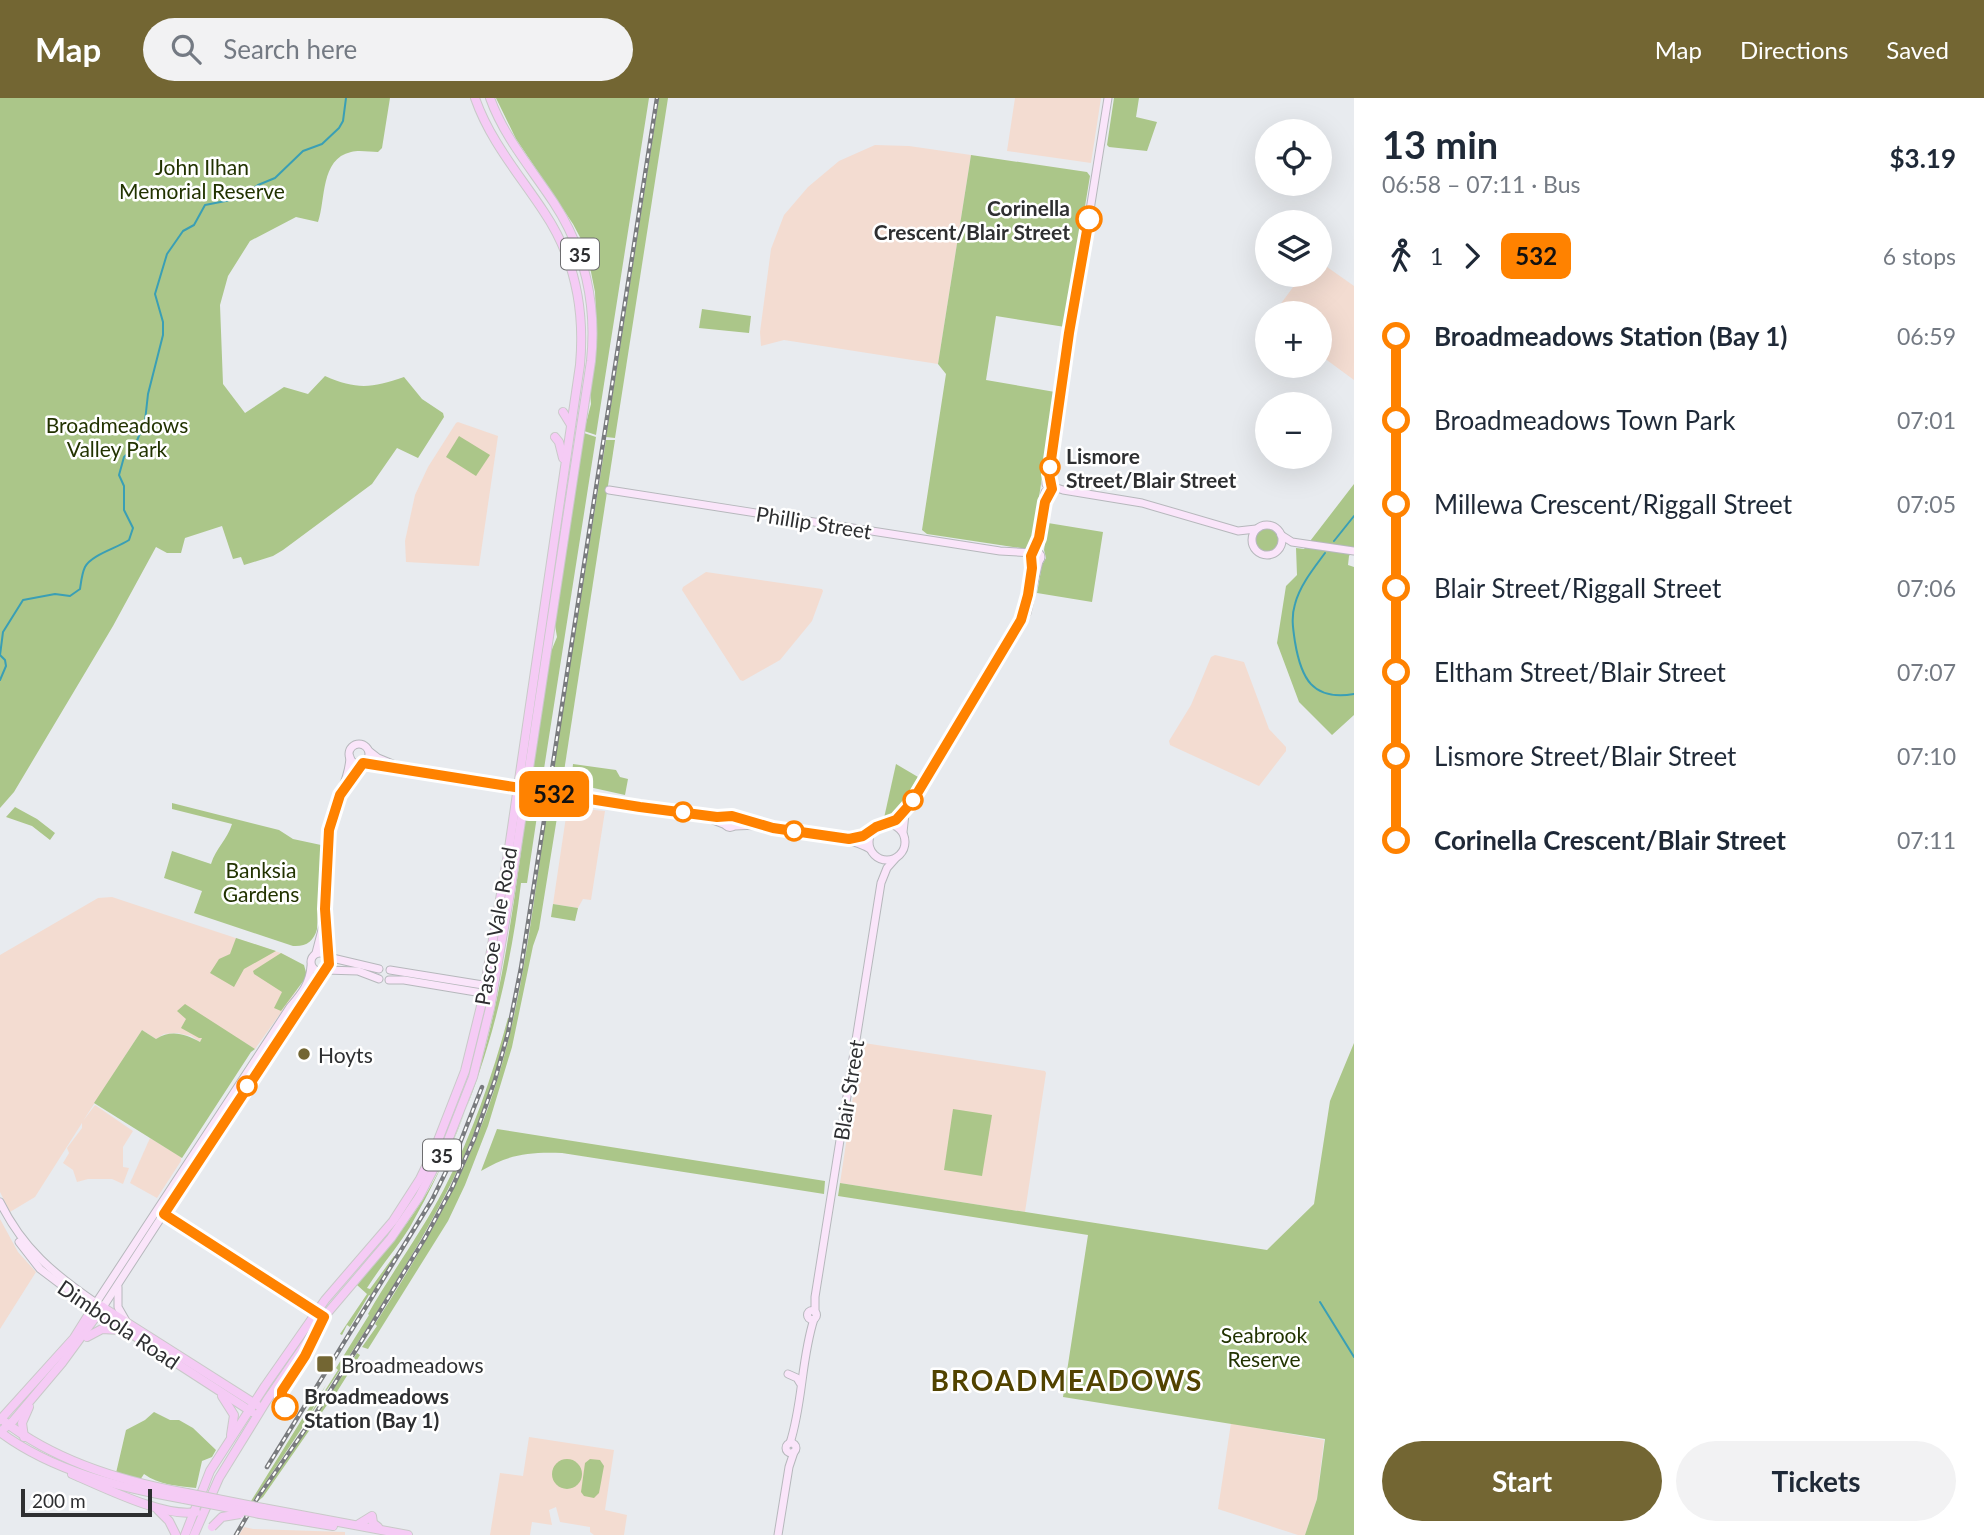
<!DOCTYPE html>
<html lang="en">
<head>
<meta charset="utf-8">
<style>
  body { margin:0; font-family:Lato,sans-serif; background:#f2f2f3; color:#1f2937; height:100vh; display:flex; flex-direction:column; font-size:26px; white-space:nowrap }
  * { box-sizing:border-box; margin:0 }
  p { font-size:23px; color:#747a83 }
  .icon { flex:none; width:38px; height:38px; fill:none; stroke:currentColor; stroke-width:2; stroke-linecap:round; stroke-linejoin:round }
  .map { position:relative; flex:1; overflow:hidden }
  .drawer { display:flex; flex-direction:column; background:#fff; width:630px }
  .drawer>* { flex:none }
  .badge { padding:0 14px; border-radius:10px; font-size:24px; line-height:46px }
  .buttons { position:absolute; left:1255px; top:21px; display:grid; gap:14px }
  .buttons a { display:grid; place-items:center; width:77px; height:77px; border-radius:50%; background:#fff; box-shadow:0 7px 28px #0002; font-size:35px }
  .scale { position:absolute; left:21px; bottom:18px; width:131px; box-sizing:border-box; padding-left:7px; border:4px solid #2e2f31; border-top:0; font-size:19px; line-height:24px; white-space:nowrap; color:#2e2f31; -webkit-text-stroke:5px #fff; paint-order:stroke }
  .map>.badge { position:absolute; translate:-50% -50%; box-shadow:0 0 0 4px #fff }
  .legs { display:flex; align-items:center; gap:10px; height:77px; padding:0 28px; font-size:23px }
  .legs p { margin-inline-start:auto }
  .headline { display:flex; align-items:center; justify-content:space-between; height:119px; padding:0 28px }
  h1 { font-size:38px; font-weight:700; line-height:52px }
  .cta { display:flex; gap:14px; margin-top:auto; padding:14px 28px }
  .cta a { flex:1; height:80px; border-radius:42px; background:#736633; color:#fff; font-size:28px; font-weight:700; line-height:80px; text-align:center }
  .cta a+a { background:#f2f2f3; color:#1f2937 }
  ul { padding:0 28px; list-style:none }
  li { display:flex; align-items:center; gap:24px; height:84px; font-size:26px }
  li i { display:grid; place-items:center; width:10px; height:100%; margin:0 9px; background:currentColor }
  li i::after { content:''; width:18px; height:18px; margin:-9px; border:5px solid; border-radius:50%; background:#fff }
  li p { margin-inline-start:auto }
  li:first-child i { background:linear-gradient(#0000 50%,currentColor 0) }
  li:last-child i { background:linear-gradient(currentColor 50%,#0000 0) }
  header { display:flex; align-items:center; gap:42px; box-sizing:border-box; height:98px; padding:0 35px; background:#736633; color:#fff }
  header strong { font-size:33px }
  nav { display:flex; gap:38px; margin-inline-start:auto; font-size:24px }
  .search { width:490px; height:63px; background:#f2f2f3; display:flex; align-items:center; gap:18px; box-sizing:border-box; padding:0 24px; border-radius:38px; color:#747a83; font-size:26px }
  main { display:flex; flex:1; min-height:0 }
  .map>svg:first-child { display:block }
  .education { fill:#f3dcd1 }
  .green { fill:#abc689 }
  .lines { fill:none; stroke-linecap:round; stroke-linejoin:round }
  .stream { stroke:#3a9fb5; stroke-width:2 }
  .secondary-casing { stroke:#b6b8bc; stroke-width:9 }
  .primary-casing { stroke:#c9c9c9; stroke-width:10 }
  .secondary { stroke:#fae5fa; stroke-width:7 }
  .primary { stroke:#f5cbf5; stroke-width:8 }
  .rail-casing { stroke:#797b7e; stroke-width:4.5 }
  .rail { stroke:#fff; stroke-width:2; stroke-dasharray:5; stroke-linecap:butt }
  .secondary-bridge-casing { stroke:#b6b8bc; stroke-width:9; stroke-linecap:butt }
  .primary-bridge-casing { stroke:#c9c9c9; stroke-width:10; stroke-linecap:butt }
  .secondary-bridge { stroke:#fae5fa; stroke-width:7 }
  .primary-bridge { stroke:#f5cbf5; stroke-width:8 }
  .line-1-casing { stroke:#fff; stroke-width:16 }
  .line-1 { stroke:#ff8200; stroke-width:10 }
  .stop-1-dot { fill:#fff; stroke:#ff8200; stroke-width:3.5 }
  .poi-dot { fill:#736633; stroke:#fff; stroke-width:2.5 }
  .labels { text-anchor:middle; dominant-baseline:central; stroke-width:5; stroke-linejoin:round; paint-order:stroke }
  .shield { fill:#fff; stroke:#6d6d6f; stroke-width:2 }
  .shield-label { font-size:19px; font-weight:bold; fill:#2e2f31 }
  .park-label { font-size:21px; fill:#223301; stroke:#fff }
  .stop-label { font-size:21px; font-weight:bold; fill:#2e2f31; stroke:#fff; text-anchor:start }
  .street-label { font-size:21px; fill:#2e2f31; stroke:#fff }
  .poi-label { font-size:21px; fill:#2e2f31; stroke:#fff; text-anchor:start }
  .district-label { font-size:28px; font-weight:bold; letter-spacing:2px; fill:#524300; stroke:#fff }
</style>
</head>
<body>
<header>
<strong>Map</strong>
<div class="search"><svg class="icon" aria-label="search" viewBox="0 0 24 24"><circle cx="10" cy="10" r="6"/><path d="M15 15l6 6"/></svg>Search here</div>
<nav><a>Map</a><a>Directions</a><a>Saved</a></nav>
</header>
<main>
<div class="map">
<svg width="1354" height="1437" viewBox="0 0 1354 1437">
  <rect width="100%" height="100%" fill="#e8ebef"/>
  <g class="education">
    <path d="M1015,0H1101L1091,65L1007,53Z"/>
    <path d="M875,47L909,48L971,57L938,266L784,242L761,248L760,234L771,151L784,117L808,89L839,63Z"/>
    <path d="M1320,164L1354,188V282L1320,257V215H1274L1302,177H1320Z"/>
    <path d="M458,324L498,338L479,468L406,464L405,443L415,397L428,369L456,325Z"/>
    <path d="M706,474L822,491L823,493L812,523L780,562L743,583L740,582L682,492L683,489Z"/>
    <path d="M1215,557L1244,564L1269,631L1286,649V653L1259,688L1170,647L1169,643L1191,607L1211,559Z"/>
    <path d="M573,710L605,713L591,802L583,801L578,810L553,806L567,712Z"/>
    <path d="M112,799L281,855L294,862L297,892L255,951L213,925L200,944L191,938L177,935L164,936L156,941L142,932L83,1023L95,1007L133,1033L123,1049V1069L129,1070L123,1086L112,1081H88L77,1084L73,1072L63,1065L69,1055L67,1050L82,1030V1025L35,1099L10,1114L0,1094V857L98,800Z"/>
    <path d="M864,945L1045,973L1046,975L1025,1114L840,1085L861,946Z"/>
    <path d="M150,1040L181,1059V1063L157,1100L130,1085Z"/>
    <path d="M0,1121L18,1154L36,1174L0,1231Z"/>
    <path d="M1231,1325L1324,1342L1317,1401L1305,1437H1298L1218,1411Z"/>
    <path d="M529,1339L614,1352L605,1412L627,1417L624,1437H594L590,1434V1429L560,1424L556,1409L549,1412L552,1427L532,1424L530,1437H490L500,1375L523,1378Z"/>
    <path d="M244,1429L253,1431L345,1434V1437H239Z"/>
  </g>
  <g class="green">
    <path d="M0,0H390L382,50L378,54C370,54 359,52 351,54C320,61 326,102 318,124L296,119L250,143L228,178L220,207L223,286L245,315L284,289L308,296L325,278C357,292 372,290 404,279L422,301L443,315L444,319L418,360L397,350L372,386L283,452L273,458L244,467L241,459L233,461L222,428L185,440L181,455H167L156,449L113,528L14,694L0,710Z"/>
    <path d="M496,0H649L596,337L584,333L591,306L590,293L597,239L595,194L591,174L581,141L573,126L516,41Z"/>
    <path d="M659,0H668L615,340L606,339Z"/>
    <path d="M1114,0H1139L1136,19L1157,24L1147,53L1109,49L1107,47Z"/>
    <path d="M971,57L1087,74L1090,78L1065,229L996,218L986,282L1055,294L1032,445L1027,451L927,436L922,432L946,276L938,266Z"/>
    <path d="M702,211L751,218L749,235L699,230Z"/>
    <path d="M584,335L596,339L541,690L530,688L550,556L557,539L555,527Z"/>
    <path d="M459,338L490,357L476,378L446,359Z"/>
    <path d="M606,342H615L561,693L550,692Z"/>
    <path d="M1354,386V451L1349,458L1348,467L1354,469V617L1332,637L1299,604L1277,545L1286,488L1297,477L1296,450L1304,451Z"/>
    <path d="M1048,425L1103,434L1092,504L1037,495L1042,467L1046,460L1044,452Z"/>
    <circle cx="1267" cy="443" r="14"/>
    <path d="M573,666L616,672L620,679L628,681L625,697L571,685Z"/>
    <path d="M896,666L918,679L897,716L884,720Z"/>
    <path d="M529,696L540,698L527,785H521C506,909 472,1020 410,1129C397,1150 380,1169 367,1190L370,1191L394,1158H396L371,1198L369,1197L350,1229L347,1227L342,1237L340,1236L367,1196L357,1187C382,1157 408,1127 428,1093C496,977 510,828 529,696Z"/>
    <path d="M549,700L560,701L539,831L533,848L512,949L488,1028L465,1087L448,1123L368,1251L362,1249L377,1228L375,1226C422,1152 469,1073 496,986C525,894 534,795 549,700Z"/>
    <path d="M172,705L279,732L293,741L321,747L317,831C314,843 306,849 293,848L194,815L202,793L164,780L172,753L211,766C216,750 227,742 232,726L172,711Z"/>
    <path d="M15,709L37,721L55,735L50,742L32,728L6,719Z"/>
    <path d="M553,806L578,810L575,823L551,819Z"/>
    <path d="M236,840L276,853L244,871L234,889L210,875L219,861L230,856Z"/>
    <path d="M281,855L304,867L307,878L281,913L274,910L282,894L254,876L253,873Z"/>
    <path d="M185,906L255,951L251,954L182,1060L94,1005L142,932L156,941C171,931 186,936 200,944L202,940H199L181,930L186,921L177,913Z"/>
    <path d="M508,920H510C485,1035 437,1118 376,1216C336,1279 295,1341 253,1403H251L312,1305L314,1306L326,1287L307,1321L338,1272L336,1270L369,1217L368,1216C392,1174 421,1135 444,1091C472,1037 492,979 508,920Z"/>
    <path d="M1354,945V1437H1305L1317,1401L1325,1341L1063,1299L1088,1137L838,1098L840,1085L1267,1152L1314,1106L1330,1003Z"/>
    <path d="M953,1011L992,1017L982,1078L944,1072Z"/>
    <path d="M497,1031L825,1083L824,1096L562,1055C528,1054 510,1056 481,1073Z"/>
    <path d="M357,1255L360,1257L333,1300L325,1306L327,1307L263,1399L257,1404L336,1287L348,1270L350,1271L349,1268Z"/>
    <path d="M154,1314L170,1322H179L193,1330L216,1352L212,1359L202,1363L196,1390C178,1388 159,1387 144,1376L140,1382L116,1375L126,1332L145,1322Z"/>
    <path d="M590,1361L600,1362L604,1368L599,1395L594,1400L584,1398L581,1394L585,1365Z"/>
    <circle cx="567" cy="1376" r="15"/>
  </g>
  <g class="lines">
    <g class="stream">
      <path d="M1334,443L1354,418"/>
      <path d="M1325,455C1314,470 1300,487 1295,506C1291,519 1293,531 1295,544C1301,580 1312,603 1354,596"/>
      <path d="M0,582L6,568L5,562L0,557L3,534L23,502L55,496L70,498L80,491C81,484 82,475 85,469C91,457 117,450 129,442L133,430L124,412V388L119,377L124,359L134,350L145,323L148,296L163,237V224L155,196L167,156L183,133L194,127L205,107L241,100L258,87L275,80L303,53L322,46L339,30L343,23L346,0"/>
      <path d="M1320,1204L1354,1259"/>
    </g>
    <g class="secondary-casing">
      <g id="secondary">
        <path d="M1046,386L1108,0"/>
        <path d="M1051,388L1063,392L1142,405L1238,433L1256,431"/>
        <path d="M609,392L1000,453L1033,455"/>
        <circle cx="1267" cy="442" r="15"/>
        <path d="M1281,437L1292,444L1354,453"/>
        <path d="M1034,454L1039,440L1045,394"/>
        <circle cx="1036" cy="459" r="5"/>
        <circle cx="359" cy="656" r="10"/>
        <path d="M369,653L378,660L395,667"/>
        <path d="M364,665L504,688"/>
        <path d="M344,690L362,665"/>
        <path d="M575,699L727,719"/>
        <circle cx="730" cy="724" r="5.5"/>
        <path d="M713,722L726,727"/>
        <circle cx="887" cy="744" r="18"/>
        <path d="M735,728C762,725 847,737 870,751"/>
        <path d="M903,734L905,716L912,704L1021,522L1027,515L1039,463"/>
        <circle cx="320" cy="864" r="9"/>
        <path d="M316,855L323,828"/>
        <path d="M327,858C326,815 322,770 330,727C334,704 349,683 350,659"/>
        <path d="M328,859L379,871"/>
        <path d="M325,872L358,873L379,881"/>
        <path d="M390,872L489,888"/>
        <path d="M389,882H404L488,896"/>
        <path d="M0,1104C23,1151 54,1176 96,1205L290,909C301,896 310,886 311,868"/>
        <path d="M19,1144L40,1171L93,1211"/>
        <path d="M118,1189V1209L126,1223"/>
        <path d="M103,1209L263,963L322,877L324,873"/>
        <circle cx="812" cy="1217" r="4.5"/>
        <path d="M815,1214V1199L881,785L887,770L895,761"/>
        <path d="M788,1276L797,1280L800,1285"/>
        <circle cx="791" cy="1350" r="5"/>
        <path d="M790,1345C803,1305 801,1261 814,1221"/>
        <path d="M778,1437L789,1369L794,1354"/>
      </g>
    </g>
    <g class="primary-casing">
      <g id="primary">
        <path d="M563,314L571,327"/>
        <path d="M555,339L559,344L563,360"/>
        <path d="M103,1209L62,1265L13,1323L0,1334C52,1373 121,1390 184,1401"/>
        <path d="M96,1213L252,1314"/>
        <path d="M87,1239L102,1231L120,1232"/>
        <path d="M222,1298L234,1317L231,1337"/>
        <path d="M0,1322L74,1240L96,1205L257,1307"/>
        <path d="M5,1324C57,1364 124,1384 187,1395"/>
        <path d="M24,1339L22,1325L29,1309"/>
        <path d="M72,1376C103,1389 164,1420 196,1414"/>
        <path d="M263,1410L408,1437"/>
        <path d="M158,1412L169,1423L176,1437"/>
        <path d="M260,1416L333,1428"/>
        <path d="M359,1426L372,1418L373,1425L378,1429"/>
        <path d="M185,1437L210,1373L265,1288L325,1202L393,1123L420,1081L435,1050L465,973L482,904L509,750L580,267C585,212 575,160 544,114C519,76 490,43 475,0"/>
        <path d="M194,1437L219,1380L267,1302L324,1219L391,1140L419,1099L447,1045L473,979L490,910L510,795L591,263C597,207 585,152 554,105C531,70 504,39 490,0"/>
      </g>
    </g>
    <use href="#secondary" class="secondary"/>
    <use href="#primary" class="primary"/>
    <g class="rail-casing">
      <g id="rail">
        <path d="M267,1369L432,1102L460,1045L482,989"/>
        <path d="M236,1437L258,1399L311,1323L359,1247L425,1140L452,1090L474,1041L495,982L508,935L521,870L657,0"/>
      </g>
    </g>
    <use href="#rail" class="rail"/>
    <g class="secondary-bridge-casing">
      <path id="secondary-bridge" d="M504,688L575,699"/>
    </g>
    <g class="primary-bridge-casing">
      <g id="primary-bridge">
        <path d="M187,1395L263,1410"/>
        <path d="M184,1401L260,1416"/>
        <path d="M212,1429L222,1419L240,1416"/>
      </g>
    </g>
    <use href="#secondary-bridge" class="secondary-bridge"/>
    <use href="#primary-bridge" class="primary-bridge"/>
  </g>
  <g class="lines">
    <g class="line-1-casing">
      <path id="line-1" d="M285,1309L282,1301V1293L305,1258L324,1219L164,1116L329,866L325,811L329,732L340,697L363,665L640,709L717,719L732,718L773,730L849,741L863,738L876,729L896,722L912,704L1021,522L1028,497L1032,470L1031,458L1039,440L1045,404L1052,391L1049,376L1069,235L1089,121"/>
    </g>
    <use href="#line-1" class="line-1"/>
  </g>
  <g class="stop-1-dot">
    <circle cx="1089" cy="121" r="12"/>
    <circle cx="1050" cy="369" r="9"/>
    <circle cx="913" cy="702" r="9"/>
    <circle cx="683" cy="714" r="9"/>
    <circle cx="794" cy="733" r="9"/>
    <circle cx="247" cy="988" r="9"/>
    <circle cx="285" cy="1309" r="12"/>
  </g>
  <g class="poi-dot">
    <circle cx="304" cy="956" r="7"/>
    <rect x="316" y="1257" width="18" height="18" rx="3.5"/>
  </g>
  <g class="labels">
    <g class="shield">
      <rect x="561" y="140.5" width="38" height="31" rx="5"/>
      <rect x="423" y="1041.5" width="38" height="31" rx="5"/>
    </g>
    <g class="shield-label">
      <text x="580" y="156">35</text>
      <text x="442" y="1057">35</text>
    </g>
    <g class="park-label">
      <text x="202" y="68">John Ilhan<tspan x="202" dy="24">Memorial Reserve</tspan></text>
      <text x="117" y="326">Broadmeadows<tspan x="117" dy="24">Valley Park</tspan></text>
      <text x="261" y="771">Banksia<tspan x="261" dy="24">Gardens</tspan></text>
      <text x="1264" y="1236">Seabrook<tspan x="1264" dy="24">Reserve</tspan></text>
    </g>
    <g class="stop-label">
      <text x="1070" y="109" text-anchor="end">Corinella<tspan x="1070" dy="24">Crescent/Blair Street</tspan></text>
      <text x="1066" y="357">Lismore<tspan x="1066" dy="24">Street/Blair Street</tspan></text>
      <text x="304" y="1297">Broadmeadows<tspan x="304" dy="24">Station (Bay 1)</tspan></text>
    </g>
    <g class="street-label">
      <text transform="translate(814 424) rotate(9)">Phillip Street</text>
      <text transform="translate(495 828) rotate(-80)">Pascoe Vale Road</text>
      <text transform="translate(848 992) rotate(-81)">Blair Street</text>
      <text transform="translate(119 1226) rotate(34)">Dimboola Road</text>
    </g>
    <g class="poi-label">
      <text x="318" y="956">Hoyts</text>
      <text x="341" y="1266">Broadmeadows</text>
    </g>
    <g class="district-label">
      <text x="1067" y="1282">BROADMEADOWS</text>
    </g>
  </g>
</svg>
<div class="buttons">
<a><svg class="icon" aria-label="locate" viewBox="0 0 24 24"><circle cx="12" cy="12" r="6"/><path d="M12 2v4M12 18v4M2 12h4M18 12h4"/></svg></a>
<a><svg class="icon" aria-label="layers" viewBox="0 0 24 24"><path d="M12 4l9 5-9 5-9-5zM3 14l9 5 9-5"/></svg></a>
<a>+</a>
<a>−</a>
</div>
<div class="scale">200 m</div>
<b class="badge" style="left:554px;top:696px;background:#ff8200;color:#111">532</b>
</div>
<section class="drawer">
<div class="headline"><div><h1>13 min</h1><p>06:58 – 07:11 · Bus</p></div><b>$3.19</b></div>
<div class="legs"><svg class="icon" aria-label="walk" viewBox="0 0 24 24"><circle cx="13" cy="4" r="2"/><path d="M13 8l-2 6 4 7M11 14l-3 7M7 12l3-4h3l4 4"/></svg>1<svg class="icon" aria-label="forward" viewBox="0 0 24 24"><path d="M9 5l7 7-7 7"/></svg><b class="badge" style="background:#ff8200;color:#111">532</b><p>6 stops</p></div>
<ul>
<li><i style="color:#ff8200"></i><b>Broadmeadows Station (Bay 1)</b><p>06:59</p></li>
<li><i style="color:#ff8200"></i><span>Broadmeadows Town Park</span><p>07:01</p></li>
<li><i style="color:#ff8200"></i><span>Millewa Crescent/Riggall Street</span><p>07:05</p></li>
<li><i style="color:#ff8200"></i><span>Blair Street/Riggall Street</span><p>07:06</p></li>
<li><i style="color:#ff8200"></i><span>Eltham Street/Blair Street</span><p>07:07</p></li>
<li><i style="color:#ff8200"></i><span>Lismore Street/Blair Street</span><p>07:10</p></li>
<li><i style="color:#ff8200"></i><b>Corinella Crescent/Blair Street</b><p>07:11</p></li>
</ul>
<div class="cta"><a>Start</a><a>Tickets</a></div>
</section>
</main>
</body>
</html>
